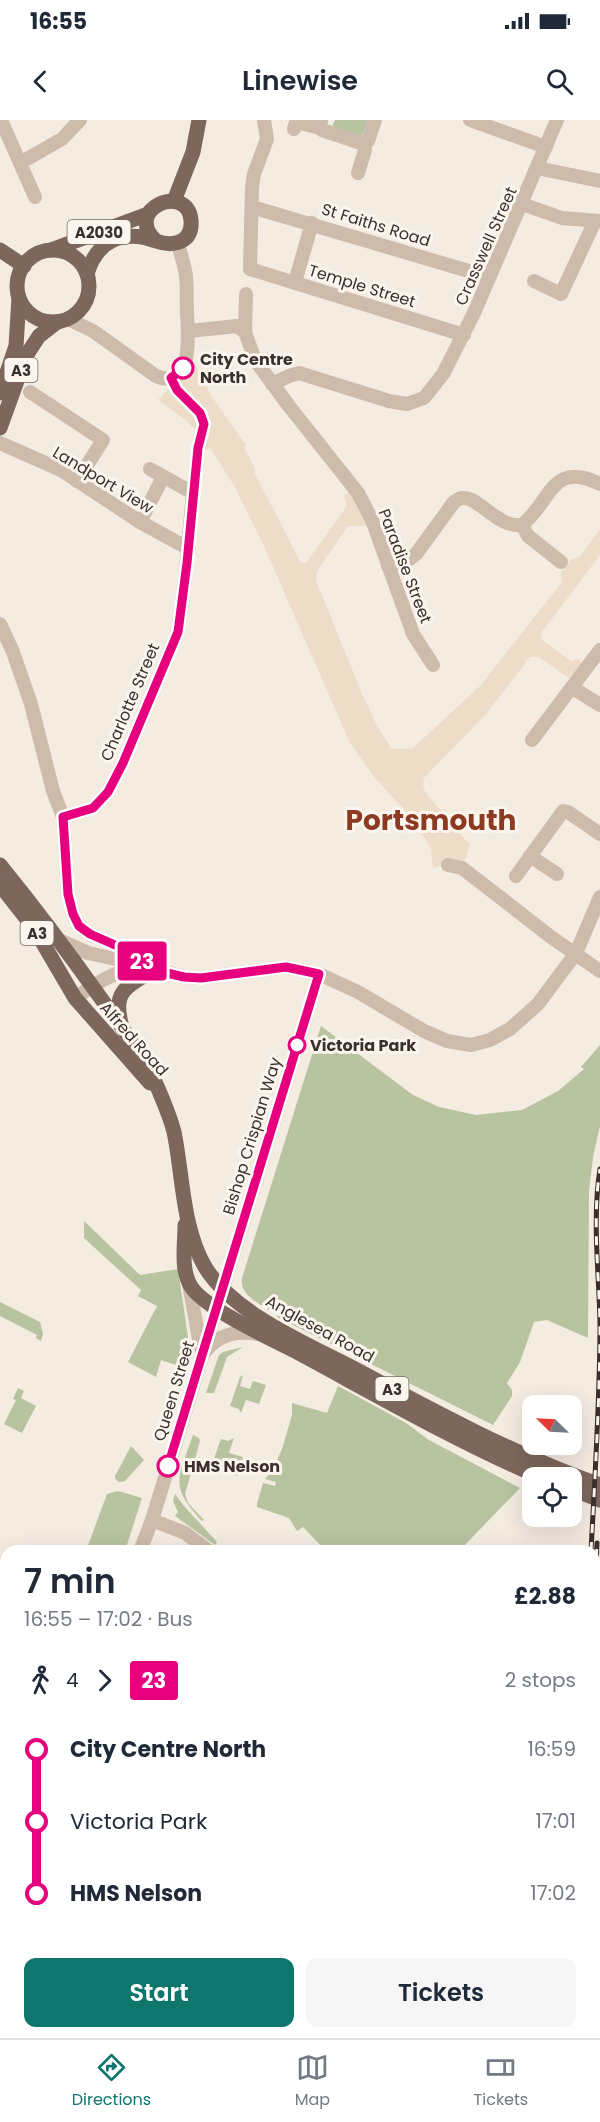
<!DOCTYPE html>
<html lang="en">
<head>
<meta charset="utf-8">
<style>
  body { margin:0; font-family:Poppins,sans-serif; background:#f6f6f7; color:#1f2937; height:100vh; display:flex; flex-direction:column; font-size:22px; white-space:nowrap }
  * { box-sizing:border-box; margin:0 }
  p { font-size:20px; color:#747a83 }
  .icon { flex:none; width:33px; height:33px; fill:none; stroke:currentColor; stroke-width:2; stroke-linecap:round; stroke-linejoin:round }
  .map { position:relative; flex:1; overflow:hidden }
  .drawer { position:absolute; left:0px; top:1425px; width:600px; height:494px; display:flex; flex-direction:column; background:#fff; border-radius:18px 18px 0 0; box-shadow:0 6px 24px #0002 }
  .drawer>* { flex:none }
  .badge { padding:0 12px; border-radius:4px; font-size:21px; line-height:39px }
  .needle { width:39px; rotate:294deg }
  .controls { position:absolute; left:522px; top:1275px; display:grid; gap:12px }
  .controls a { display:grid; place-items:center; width:60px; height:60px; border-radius:12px; background:#fff; box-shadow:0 6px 24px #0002; font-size:30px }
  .map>.badge { position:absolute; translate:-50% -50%; box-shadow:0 0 0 3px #fff }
  .legs { display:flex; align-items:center; gap:9px; height:66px; padding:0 24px; font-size:20px }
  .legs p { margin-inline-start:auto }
  .overview { display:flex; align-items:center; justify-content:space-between; height:102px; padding:0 24px }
  h1 { font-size:33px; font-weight:600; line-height:45px }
  .primary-button { display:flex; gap:12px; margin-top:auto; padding:12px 24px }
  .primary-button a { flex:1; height:69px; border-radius:12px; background:#0f766e; color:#fff; font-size:24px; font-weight:600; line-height:69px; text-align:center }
  .primary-button a+a { background:#f6f6f7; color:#1f2937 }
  ul { padding:0 24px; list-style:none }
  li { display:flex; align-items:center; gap:21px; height:72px; font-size:22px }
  li i { display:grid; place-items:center; width:9px; height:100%; margin:0 8px; background:currentColor }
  li i::after { content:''; width:15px; height:15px; margin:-8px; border:4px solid; border-radius:50%; background:#fff }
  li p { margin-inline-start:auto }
  li:first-child i { background:linear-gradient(#0000 50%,currentColor 0) }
  li:last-child i { background:linear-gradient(currentColor 50%,#0000 0) }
  .status { display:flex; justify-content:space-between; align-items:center; height:42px; padding:0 30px; background:#fff; direction:ltr }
  .status svg { height:16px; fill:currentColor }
  header { display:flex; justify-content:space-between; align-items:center; height:78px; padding:0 24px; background:#fff; font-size:27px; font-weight:600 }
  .tabs { display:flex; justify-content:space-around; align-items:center; height:84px; border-top:2px solid #e0e1e3; background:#fff; font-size:16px; color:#747a83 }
  .tabs a { display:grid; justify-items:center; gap:3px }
  .tabs .selected { color:#0f766e }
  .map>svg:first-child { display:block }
  .green { fill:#b8c4a0 }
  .plaza { fill:#ecdcc8 }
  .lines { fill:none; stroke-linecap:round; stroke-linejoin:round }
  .minor { stroke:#cdbbac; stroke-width:14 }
  .major { stroke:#7d675c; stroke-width:15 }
  .rail-casing { stroke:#3b302b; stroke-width:5 }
  .rail { stroke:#fbf5ee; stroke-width:3; stroke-dasharray:9; stroke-linecap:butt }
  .line-1-casing { stroke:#fff; stroke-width:14 }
  .line-1 { stroke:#e6007e; stroke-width:9 }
  .stop-1-dot { fill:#fff; stroke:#e6007e; stroke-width:3 }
  .labels { text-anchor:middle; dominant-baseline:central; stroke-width:6; stroke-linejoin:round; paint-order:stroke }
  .shield { fill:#fbf5ee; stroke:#756b66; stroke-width:1.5 }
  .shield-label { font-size:15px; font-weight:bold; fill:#3b302b }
  .street-label { font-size:16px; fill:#3b302b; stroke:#fbf5ee }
  .stop-label { font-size:16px; font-weight:bold; fill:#3b302b; stroke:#fbf5ee; text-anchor:start }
  .town-label { font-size:28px; font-weight:bold; fill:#8c3b22; stroke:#fbf5ee }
</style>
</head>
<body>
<div class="status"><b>16:55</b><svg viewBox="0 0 49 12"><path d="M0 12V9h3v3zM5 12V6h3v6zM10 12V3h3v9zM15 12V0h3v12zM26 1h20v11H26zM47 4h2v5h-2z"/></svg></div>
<header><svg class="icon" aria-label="back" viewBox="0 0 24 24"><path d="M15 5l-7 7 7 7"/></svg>Linewise<svg class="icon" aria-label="search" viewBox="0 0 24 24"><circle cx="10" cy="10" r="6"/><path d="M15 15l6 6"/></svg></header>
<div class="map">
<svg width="600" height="1918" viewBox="0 0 600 1918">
  <rect width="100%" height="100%" fill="#f4ebe1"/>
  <g class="green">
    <path d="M335,0H368L362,16L332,7Z"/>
    <path d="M321,906L413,975L439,987L476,995L522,990L558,971L584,949L581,947L600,925V1006L593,1037L589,1071L588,1218L547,1200L534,1202L520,1242L507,1263L512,1270V1276L493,1305L277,1197L278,1194C264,1186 239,1177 242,1158Z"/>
    <path d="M84,1101L140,1155L178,1149L189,1224L182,1247L161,1240L156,1257L128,1242L157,1186L138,1176L141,1170L84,1118Z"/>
    <path d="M0,1182L40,1202L43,1214L41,1221L36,1218L37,1215L0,1196Z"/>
    <path d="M243,1227L227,1237L214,1273H206L219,1235L223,1232Z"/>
    <path d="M243,1255L240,1266L250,1269L253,1261L266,1265L259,1284L246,1280L241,1293L239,1289L230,1286L240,1257Z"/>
    <path d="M338,1266L406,1303L429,1320L520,1368L459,1431H326L303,1407L297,1411L289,1398L257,1387V1384L263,1363L275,1366L276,1362L265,1359L272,1351L282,1329L292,1295V1283L327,1293Z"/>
    <path d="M18,1268L24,1271L21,1278L36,1286L22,1313L4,1304L16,1280L13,1279Z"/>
    <path d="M193,1315L199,1318L200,1321L185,1374L188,1383L204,1400L202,1401C169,1365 178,1359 193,1315Z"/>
    <path d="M234,1318L229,1333L243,1337L237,1356L225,1352L228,1344L217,1340L213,1351L211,1347L221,1319L228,1321Z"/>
    <path d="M131,1326L144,1340L125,1361L119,1362L115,1359V1356Z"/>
    <path d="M118,1371L142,1378L125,1431H86L107,1374Z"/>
    <path d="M175,1374L184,1386L217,1422L215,1425L175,1396L178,1392L173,1381Z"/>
  </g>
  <path class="plaza" d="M194,242L212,277L246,325L244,327L255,349L254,352L301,443H306L347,386L344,376L354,368L372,400L365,406H348L317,451L316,461L363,576L377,606L392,629H412L480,566L562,462L561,453L570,440L579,438L600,409V435L541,513L542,520L571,541L579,539L581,544L569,558L539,537H530L486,594L424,658L423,665L425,672L470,725L462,748L443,745L433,748L431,729L422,713L410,696L374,657L350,623L264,426L235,367L210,328L204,330L201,356L189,354L190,335L195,310L187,301L158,280Z"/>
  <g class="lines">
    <g class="minor">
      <path d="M1,0L35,77"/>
      <path d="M264,0L267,19L254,54L252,67L250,149L464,215"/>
      <path d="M321,0L320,8L322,10L364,24L368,21L375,0"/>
      <path d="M470,0L546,27"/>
      <path d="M294,9L296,2L320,8"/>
      <path d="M20,43L62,19L80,0"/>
      <path d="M537,48L600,61"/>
      <path d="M358,53L365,30L364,24"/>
      <path d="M522,84L562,98L600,101"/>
      <path d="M252,87L489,157"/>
      <path d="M534,161L561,174L595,101"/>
      <path d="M295,162L312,103"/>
      <path d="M246,174L245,212L255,240L289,286L358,373L372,400L413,514L433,545"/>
      <path d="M68,199L93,211L156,256C194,272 188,212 187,192C186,178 188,164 185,150C183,141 180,132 178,124"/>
      <path d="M189,211L237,206L245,212"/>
      <path d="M272,264L289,256L299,253L389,281L407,284L424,278L443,254L474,193L557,0"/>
      <path d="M30,272L103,320L77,361"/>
      <path d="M0,323L61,350L140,402L182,425L189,427"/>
      <path d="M140,402L163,357"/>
      <path d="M522,405C552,381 551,340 600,364"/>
      <path d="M522,405L528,416L561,442"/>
      <path d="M388,446L407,441L416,434L454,382C456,381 459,378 462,378C479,376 497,408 522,405"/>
      <path d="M0,504L13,532L31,584L53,671L63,697L68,774L73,794L79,806L90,814L131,832L145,843"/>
      <path d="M573,568L600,585"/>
      <path d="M532,620L600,530"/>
      <path d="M63,697L93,688L108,672L123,643L178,512L185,459L193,373L150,349"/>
      <path d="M530,736L557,754"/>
      <path d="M448,745L462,748L551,817L600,851"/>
      <path d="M516,756L563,691L568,692L600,714"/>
      <path d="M59,820L88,833L129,842L184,857L201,858L286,847L319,854L358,872L424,911L447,921L471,925L490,920L510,909L538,884L576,833L600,777"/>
      <path d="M75,878C96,864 117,848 143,849"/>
      <path d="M189,1164L201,1230"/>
      <path d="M204,1233C217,1215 236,1210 258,1214"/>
      <path d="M152,1400L185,1413L209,1431"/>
      <path d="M140,1431L152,1400L319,854"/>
      <path d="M0,1554L6,1557"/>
      <path d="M0,1637L6,1640"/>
      <path d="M594,1723L600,1725"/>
      <path d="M0,1773L6,1758"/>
      <path d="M0,1784L6,1787"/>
      <path d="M0,1886L6,1889"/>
      <path d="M67,1912L82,1918"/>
      <path d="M385,1912L390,1918"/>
      <path d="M253,1918L254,1912"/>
      <path d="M529,1918H531"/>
      <path d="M600,1918V1916"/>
    </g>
    <g class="major">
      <path d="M174,81L193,32L199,0"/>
      <path d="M0,130L24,146"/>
      <path d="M51,130L148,94"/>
      <circle cx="53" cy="166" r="36"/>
      <path d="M87,154C97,120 123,109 156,121C173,127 193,123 191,100C187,62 122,89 156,121"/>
      <path d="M0,273L16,226L19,178"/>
      <path d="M0,308L26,236L39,216L57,202"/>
      <path d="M0,745C35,788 68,832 100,877C123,909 148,941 162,978C167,991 173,1004 175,1017C183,1060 183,1109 205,1147C234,1194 307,1224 355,1249C435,1292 515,1335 600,1365"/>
      <path d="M0,765L34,808L75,878L150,963"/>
      <path d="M121,903C112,870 129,865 154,850"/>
      <path d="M185,1105C185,1125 180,1151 192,1168C207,1189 269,1218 293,1230C375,1274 456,1321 542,1358"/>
      <path d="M572,1369L600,1380"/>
    </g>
    <g class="rail-casing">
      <g id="rail">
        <path d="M591,1431C595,1355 600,1279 600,1203C599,1152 592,1100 600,1049"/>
        <path d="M594,1492L597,1423"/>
        <path d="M568,1918L569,1912"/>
      </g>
    </g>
    <use href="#rail" class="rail"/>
  </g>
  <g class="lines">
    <g class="line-1-casing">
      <path id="line-1" d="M168,1346L319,854L286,847L201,858L184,857L154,850L131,832L90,814L79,806L73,794L68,774L63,697L93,688L108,672L123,643L178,512L187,443L198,328L204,304L200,293L177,270L171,258L183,248"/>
    </g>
    <use href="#line-1" class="line-1"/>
  </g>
  <g class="stop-1-dot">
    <circle cx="183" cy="248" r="10"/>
    <circle cx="297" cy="925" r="8"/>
    <circle cx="168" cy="1346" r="10"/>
  </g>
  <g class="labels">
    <g class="shield">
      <rect x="67.5" y="100" width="63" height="24" rx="4.5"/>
      <rect x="4.5" y="238" width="33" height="24" rx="4.5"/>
      <rect x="20.5" y="801" width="33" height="24" rx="4.5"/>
      <rect x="375.5" y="1257" width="33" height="24" rx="4.5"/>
    </g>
    <g class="shield-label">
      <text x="99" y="112">A2030</text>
      <text x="21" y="250">A3</text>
      <text x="37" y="813">A3</text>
      <text x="392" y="1269">A3</text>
    </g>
    <g class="street-label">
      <text transform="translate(376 105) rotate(17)">St Faiths Road</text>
      <text transform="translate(486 126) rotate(-66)">Crasswell Street</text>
      <text transform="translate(362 166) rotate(17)">Temple Street</text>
      <text transform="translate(103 360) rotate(31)">Landport View</text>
      <text transform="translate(405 446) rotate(69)">Paradise Street</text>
      <text transform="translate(130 582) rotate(-67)">Charlotte Street</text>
      <text transform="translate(134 919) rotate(48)">Alfred Road</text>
      <text transform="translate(252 1016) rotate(-73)">Bishop Crispian Way</text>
      <text transform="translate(320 1209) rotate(29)">Anglesea Road</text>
      <text transform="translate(174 1271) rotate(-73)">Queen Street</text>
    </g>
    <g class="stop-label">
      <text x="200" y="239">City Centre<tspan x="200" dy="18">North</tspan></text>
      <text x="310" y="925">Victoria Park</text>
      <text x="184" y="1346">HMS Nelson</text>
    </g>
    <g class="town-label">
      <text x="431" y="700">Portsmouth</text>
    </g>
  </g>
</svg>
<div class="controls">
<a><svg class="needle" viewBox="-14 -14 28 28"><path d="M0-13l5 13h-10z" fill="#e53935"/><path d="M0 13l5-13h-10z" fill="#747a83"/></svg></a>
<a><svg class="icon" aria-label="locate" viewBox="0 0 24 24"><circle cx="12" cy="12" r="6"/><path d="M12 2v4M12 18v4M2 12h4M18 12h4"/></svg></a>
</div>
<b class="badge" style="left:142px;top:841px;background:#e6007e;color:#fff">23</b>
<section class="drawer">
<div class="overview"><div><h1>7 min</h1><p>16:55 – 17:02 · Bus</p></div><b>£2.88</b></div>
<div class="legs"><svg class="icon" aria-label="walk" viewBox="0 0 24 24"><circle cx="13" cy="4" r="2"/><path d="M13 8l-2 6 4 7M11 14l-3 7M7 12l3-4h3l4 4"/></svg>4<svg class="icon" aria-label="forward" viewBox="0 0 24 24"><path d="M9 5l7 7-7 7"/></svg><b class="badge" style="background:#e6007e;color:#fff">23</b><p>2 stops</p></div>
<ul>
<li><i style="color:#e6007e"></i><b>City Centre North</b><p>16:59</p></li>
<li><i style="color:#e6007e"></i><span>Victoria Park</span><p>17:01</p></li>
<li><i style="color:#e6007e"></i><b>HMS Nelson</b><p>17:02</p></li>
</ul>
<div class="primary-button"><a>Start</a><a>Tickets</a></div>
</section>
</div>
<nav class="tabs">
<a class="selected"><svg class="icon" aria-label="directions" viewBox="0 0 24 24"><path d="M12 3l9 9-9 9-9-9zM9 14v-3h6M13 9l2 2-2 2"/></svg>Directions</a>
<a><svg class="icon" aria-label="map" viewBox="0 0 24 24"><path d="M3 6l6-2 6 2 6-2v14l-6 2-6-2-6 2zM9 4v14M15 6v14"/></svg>Map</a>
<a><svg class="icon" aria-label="tickets" viewBox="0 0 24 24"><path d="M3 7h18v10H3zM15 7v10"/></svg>Tickets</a>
</nav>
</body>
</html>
